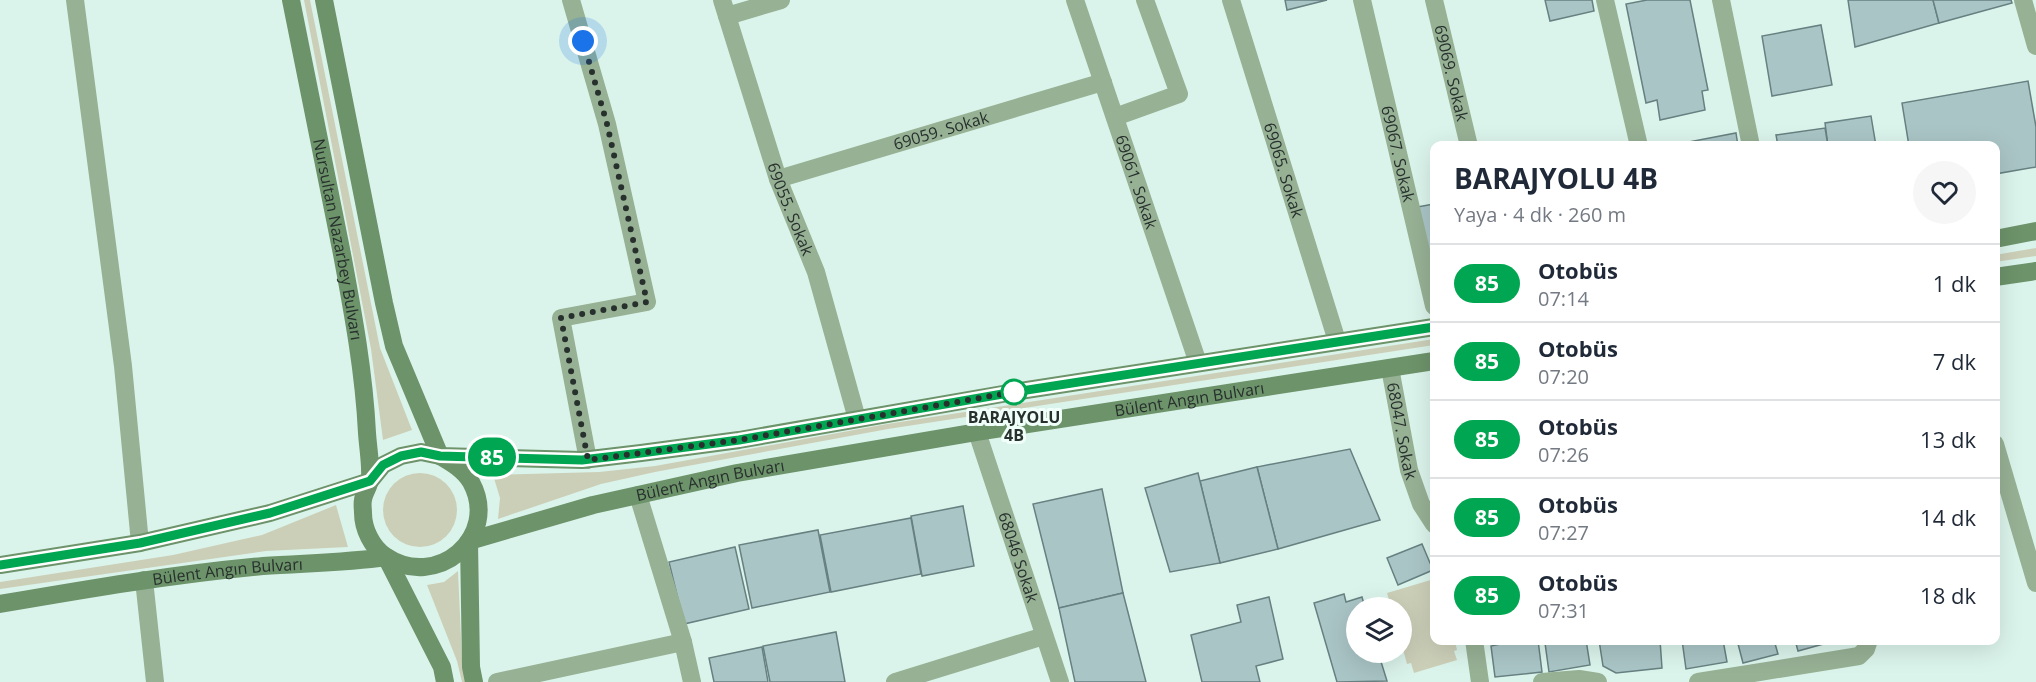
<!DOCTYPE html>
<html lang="tr">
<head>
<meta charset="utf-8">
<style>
  body { margin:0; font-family:"Open Sans",sans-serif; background:#f6f6f7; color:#1f2937; height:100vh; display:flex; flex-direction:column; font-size:22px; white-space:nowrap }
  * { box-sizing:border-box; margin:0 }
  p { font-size:20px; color:#747a83 }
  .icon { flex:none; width:33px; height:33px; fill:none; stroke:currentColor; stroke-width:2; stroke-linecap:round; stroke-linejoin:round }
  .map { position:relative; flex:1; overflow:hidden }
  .details { position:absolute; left:1430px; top:141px; width:570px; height:504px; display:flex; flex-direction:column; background:#fff; border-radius:12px; box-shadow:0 6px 24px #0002 }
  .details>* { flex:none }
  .badge { padding:0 12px; border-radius:20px; font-size:21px; line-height:39px }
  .buttons { position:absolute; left:1346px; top:597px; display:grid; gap:12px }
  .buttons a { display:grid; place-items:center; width:66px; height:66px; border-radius:50%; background:#fff; box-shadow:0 6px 24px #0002; font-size:30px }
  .you { position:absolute; width:30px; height:30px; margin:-15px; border:4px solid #fff; border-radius:50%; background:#1a73e8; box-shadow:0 0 0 9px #1a73e833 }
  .map>.badge { position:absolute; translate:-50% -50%; box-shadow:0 0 0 3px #fff }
  .round { display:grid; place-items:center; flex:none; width:63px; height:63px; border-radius:32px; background:#f6f6f7 }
  .headline { display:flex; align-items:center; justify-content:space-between; height:102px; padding:0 24px }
  h1 { font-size:28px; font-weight:700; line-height:45px }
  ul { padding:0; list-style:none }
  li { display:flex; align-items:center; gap:18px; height:78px; padding:0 24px; border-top:2px solid #e0e1e3 }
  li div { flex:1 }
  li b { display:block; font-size:22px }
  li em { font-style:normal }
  li .badge { min-width:66px; font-weight:700; text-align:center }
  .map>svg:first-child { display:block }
  .green { fill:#cccfb8 }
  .building { fill:#aac5c6; stroke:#678081; stroke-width:1.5 }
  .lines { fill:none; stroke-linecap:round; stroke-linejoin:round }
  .street { stroke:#97b195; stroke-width:18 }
  .secondary { stroke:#6d936a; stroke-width:18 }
  .line-casing { stroke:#fff; stroke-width:14 }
  .line { stroke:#00a651; stroke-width:9 }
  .walk { stroke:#27302d; stroke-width:6; stroke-dasharray:0 10.8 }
  .stop-dot { fill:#fff; stroke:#00a651; stroke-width:3 }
  .labels { text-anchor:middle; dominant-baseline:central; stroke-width:6; stroke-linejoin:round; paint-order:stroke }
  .street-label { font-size:16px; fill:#27302d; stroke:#f0fff9 }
  .stop-label { font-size:16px; font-weight:bold; fill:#27302d; stroke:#f0fff9 }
</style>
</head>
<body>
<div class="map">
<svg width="2036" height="682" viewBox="0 0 2036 682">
  <rect width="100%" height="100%" fill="#dbf4eb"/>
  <g class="green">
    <path d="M304,0H310L380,348L412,430L383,440L371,349Z"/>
    <path d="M2036,248V256L1995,262V255Z"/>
    <path d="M1434,339V345L888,429L655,472L601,484L498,519L500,498L493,475L599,472L655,466L887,424Z"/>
    <circle cx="420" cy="510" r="37"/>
    <path d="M336,505L348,547L266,551L0,589V582L173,555L262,535Z"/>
    <path d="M458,571L462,660L466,682H462L457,661L427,585L444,582Z"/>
    <path d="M1434,579V640L1455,641L1457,650L1454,651L1457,660L1414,673L1411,663L1407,664L1401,642V608L1391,607L1387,593Z"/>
  </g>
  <g class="building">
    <path d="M1285,0H1327L1287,10Z"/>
    <path d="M1545,0H1592L1594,11L1550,21Z"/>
    <path d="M1647,0H1690L1708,90L1702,91L1705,110L1660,120L1657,100L1646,103L1626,4Z"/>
    <path d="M1848,0H1933L1939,23L1855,47Z"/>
    <path d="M1933,0H2011L2012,3L1939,23Z"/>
    <path d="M1821,25L1832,85L1772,96L1762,36Z"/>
    <path d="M2028,81L2036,127V167L1995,174V146H1909L1902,103Z"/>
    <path d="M1871,116L1876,146H1828L1825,123Z"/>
    <path d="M1825,128L1828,146H1778L1776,135Z"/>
    <path d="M1736,133L1738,146H1683V143Z"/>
    <path d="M1434,204V263L1428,265L1417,207Z"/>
    <path d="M1350,449L1380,520L1278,549L1257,467Z"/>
    <path d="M1257,467L1278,549L1220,563L1200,481Z"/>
    <path d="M1198,473L1220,563L1170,572L1145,488Z"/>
    <path d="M1102,489L1123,593L1059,608L1033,504Z"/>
    <path d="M963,506L974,566L922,576L911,516Z"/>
    <path d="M911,518L921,574L831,592L820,535Z"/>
    <path d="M818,530L830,592L752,608L739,545Z"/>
    <path d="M1422,544L1433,570L1398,585L1387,558Z"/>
    <path d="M735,547L749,609L684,624L669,562Z"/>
    <path d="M1123,593L1146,682H1075L1059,608Z"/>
    <path d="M1344,594L1346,602L1362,597L1365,608H1356V652H1378L1387,681L1337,682L1314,603Z"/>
    <path d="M1269,597L1283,659L1256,666L1260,682H1202L1191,635L1241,622L1237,605Z"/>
    <path d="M836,632L845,682H770L763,646Z"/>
    <path d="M1501,640H1538L1542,672L1495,677L1491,646L1501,644Z"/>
    <path d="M1560,640H1586L1590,665L1549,672L1545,643Z"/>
    <path d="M1599,640H1660L1662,668L1616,673L1603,666Z"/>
    <path d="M1682,640H1723L1727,662L1686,669Z"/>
    <path d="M1737,640H1774L1778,654L1743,663Z"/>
    <path d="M1795,640H1838L1798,651Z"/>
    <path d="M762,647L768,682H714L709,658Z"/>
  </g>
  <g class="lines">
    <g class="street">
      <path d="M75,0L123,366L140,543"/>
      <path d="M571,0L607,124L647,302L561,318L588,460"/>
      <path id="s1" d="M722,0L778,179L816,272L857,419"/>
      <path id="s2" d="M1075,0L1198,363"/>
      <path id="s3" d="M1231,0L1337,341"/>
      <path id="s4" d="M1362,0L1434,306"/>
      <path id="s5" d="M1434,0L1469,146"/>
      <path d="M1605,0L1639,146"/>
      <path d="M1721,0L1751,146"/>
      <path d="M2023,0L2036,46"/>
      <path d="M727,16L781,0"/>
      <path d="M1115,117L1179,94L1145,0"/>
      <path id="s6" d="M778,179L1103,82"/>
      <path id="s7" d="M1390,368L1409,470L1421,504L1434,524"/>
      <path id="s8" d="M977,432L1060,682"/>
      <path d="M1995,444L2036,583"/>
      <path d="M638,495L683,642L692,682"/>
      <path d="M144,580L155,682"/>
      <path d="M1474,640L1480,682"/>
      <path d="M497,682L683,642"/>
      <path d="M895,682L1044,636"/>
      <path d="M1542,682L1579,679L1598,682"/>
      <path d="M1698,682L1859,656L1866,649L1869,640"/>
    </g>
    <g class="secondary">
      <path id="s9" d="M291,0C308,85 325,169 342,254C353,313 364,372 367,433C368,448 371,464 370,478C370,486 364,492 363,500C362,504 363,509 363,513C363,529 372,547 385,556C436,591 501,537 471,482C464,470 452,463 440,456"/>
      <path d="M324,0L384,303L394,346L440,456"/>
      <path d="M1995,239L2036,231"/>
      <path d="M1995,277L2036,271"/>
      <path id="s10" d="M469,541L593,505L737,473L977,432L1434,361"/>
      <path d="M469,541L471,667L474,682"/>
      <path d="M386,557L442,667L445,682"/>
      <path d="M0,565L140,543L270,513L370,481L383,465L401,456L421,452L440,456L582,460L641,453L739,440L1014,392L1434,327"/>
      <path id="s11" d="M0,604C87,589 175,574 263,566C304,563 345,563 386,557"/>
    </g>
  </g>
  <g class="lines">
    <g class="line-casing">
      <path id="line" d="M0,565L140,543L270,513L370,481L383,465L401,456L421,452L440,456L582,460L641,453L739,440L1014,392L1434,327"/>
    </g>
    <use href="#line" class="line"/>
    <path class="walk" d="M583,41L607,124L647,302L561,318L588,460L739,440L1014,392"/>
  </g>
  <circle class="stop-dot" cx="1014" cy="392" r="12"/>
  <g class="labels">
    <g class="street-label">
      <text stroke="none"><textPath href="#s5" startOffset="75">69069. Sokak</textPath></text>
      <text stroke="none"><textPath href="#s6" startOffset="170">69059. Sokak</textPath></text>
      <text stroke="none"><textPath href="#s4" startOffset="158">69067. Sokak</textPath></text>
      <text stroke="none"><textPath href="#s3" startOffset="178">69065. Sokak</textPath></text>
      <text stroke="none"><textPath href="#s2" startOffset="192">69061. Sokak</textPath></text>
      <text stroke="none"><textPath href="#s1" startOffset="220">69055. Sokak</textPath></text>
      <text stroke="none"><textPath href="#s9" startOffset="244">Nursultan Nazarbey Bulvarı</textPath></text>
      <text stroke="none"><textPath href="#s10" startOffset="735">Bülent Angın Bulvarı</textPath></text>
      <text stroke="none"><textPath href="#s7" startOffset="64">68047. Sokak</textPath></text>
      <text stroke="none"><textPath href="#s10" startOffset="249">Bülent Angın Bulvarı</textPath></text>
      <text stroke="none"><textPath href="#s8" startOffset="132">68046 Sokak</textPath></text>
      <text stroke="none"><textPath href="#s11" startOffset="230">Bülent Angın Bulvarı</textPath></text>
    </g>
    <g class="stop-label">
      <text x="1014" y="417">BARAJYOLU<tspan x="1014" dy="18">4B</tspan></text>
    </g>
  </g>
</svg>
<div class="buttons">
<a><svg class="icon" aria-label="layers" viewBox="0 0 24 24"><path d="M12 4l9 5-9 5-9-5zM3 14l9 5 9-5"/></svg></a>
</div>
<div class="you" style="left:583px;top:41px"></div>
<b class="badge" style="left:492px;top:457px;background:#00a651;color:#fff">85</b>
<section class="details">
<div class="headline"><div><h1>BARAJYOLU 4B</h1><p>Yaya · 4 dk · 260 m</p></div><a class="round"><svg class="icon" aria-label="heart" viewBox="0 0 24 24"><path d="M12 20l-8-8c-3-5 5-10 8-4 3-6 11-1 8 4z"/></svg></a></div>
<ul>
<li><span class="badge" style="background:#00a651;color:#fff">85</span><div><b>Otobüs</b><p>07:14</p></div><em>1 dk</em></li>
<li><span class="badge" style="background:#00a651;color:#fff">85</span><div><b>Otobüs</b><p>07:20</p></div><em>7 dk</em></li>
<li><span class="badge" style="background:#00a651;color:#fff">85</span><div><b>Otobüs</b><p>07:26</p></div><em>13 dk</em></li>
<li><span class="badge" style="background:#00a651;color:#fff">85</span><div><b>Otobüs</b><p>07:27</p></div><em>14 dk</em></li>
<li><span class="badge" style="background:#00a651;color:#fff">85</span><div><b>Otobüs</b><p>07:31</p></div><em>18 dk</em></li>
</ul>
</section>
</div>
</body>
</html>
